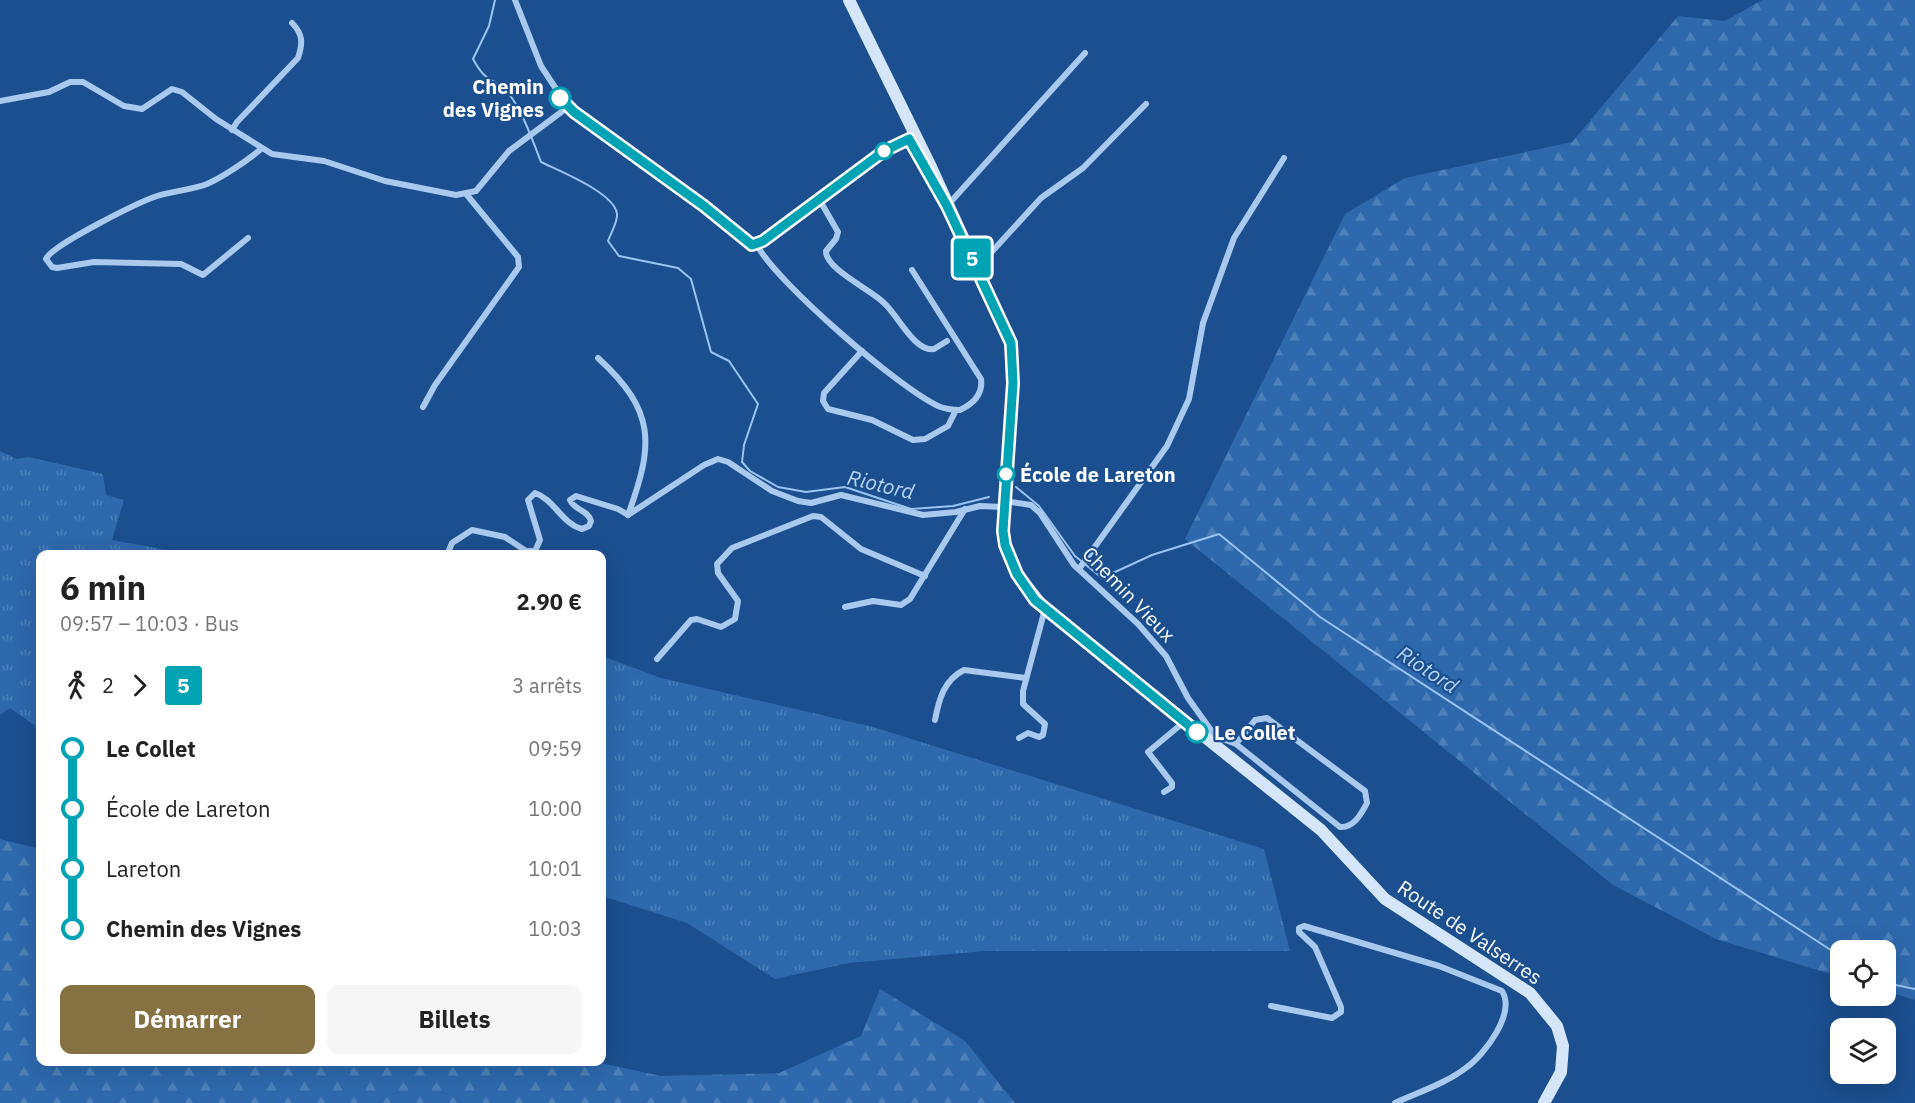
<!DOCTYPE html>
<html lang="fr">
<head>
<meta charset="utf-8">
<style>
  body { margin:0; font-family:"IBM Plex Sans",sans-serif; background:#f6f6f6; color:#222; height:100vh; display:flex; flex-direction:column; font-size:22px; white-space:nowrap }
  * { box-sizing:border-box; margin:0 }
  p { font-size:20px; color:#767676 }
  .icon { flex:none; width:33px; height:33px; fill:none; stroke:currentColor; stroke-width:2; stroke-linecap:round; stroke-linejoin:round }
  .map { position:relative; flex:1; overflow:hidden }
  .drawer { position:absolute; left:36px; top:550px; width:570px; height:516px; display:flex; flex-direction:column; background:#fff; border-radius:12px; box-shadow:0 6px 24px #0002 }
  .drawer>* { flex:none }
  .badge { padding:0 12px; border-radius:4px; font-size:21px; line-height:39px }
  .buttons { position:absolute; left:1830px; top:940px; display:grid; gap:12px }
  .buttons a { display:grid; place-items:center; width:66px; height:66px; border-radius:12px; background:#fff; box-shadow:0 6px 24px #0002; font-size:30px }
  .map>.badge { position:absolute; translate:-50% -50%; box-shadow:0 0 0 3px #fff }
  .legs { display:flex; align-items:center; gap:9px; height:66px; padding:0 24px; font-size:20px }
  .legs p { margin-inline-start:auto }
  .summary { display:flex; align-items:center; justify-content:space-between; height:102px; padding:0 24px }
  h1 { font-size:33px; font-weight:800; line-height:45px }
  .button { display:flex; gap:12px; margin-top:auto; padding:12px 24px }
  .button a { flex:1; height:69px; border-radius:12px; background:#857141; color:#fff; font-size:24px; font-weight:800; line-height:69px; text-align:center }
  .button a+a { background:#f6f6f6; color:#222 }
  ul { padding:0 24px; list-style:none }
  li { display:flex; align-items:center; gap:21px; height:60px; font-size:22px }
  li i { display:grid; place-items:center; width:9px; height:100%; margin:0 8px; background:currentColor }
  li i::after { content:''; width:15px; height:15px; margin:-8px; border:4px solid; border-radius:50%; background:#fff }
  li p { margin-inline-start:auto }
  li:first-child i { background:linear-gradient(#0000 50%,currentColor 0) }
  li:last-child i { background:linear-gradient(currentColor 50%,#0000 0) }
  .map>svg:first-child { display:block }
  .grass { fill:url(#grass-tufts) }
  .forest { fill:url(#forest-firs) }
  .lines { fill:none; stroke-linecap:round; stroke-linejoin:round }
  .stream { stroke:#9cc4f0; stroke-width:2 }
  .street { stroke:#a9c9ee; stroke-width:6 }
  .secondary { stroke:#d6e6fa; stroke-width:12 }
  .line-1-casing { stroke:#fff; stroke-width:14 }
  .line-1 { stroke:#00a3b4; stroke-width:9 }
  .stop-1-dot { fill:#fff; stroke:#00a3b4; stroke-width:3 }
  .labels { text-anchor:middle; dominant-baseline:central; stroke-width:4.5; stroke-linejoin:round; paint-order:stroke }
  .stop-label { font-size:20px; font-weight:bold; fill:#fff; stroke:#1b4f8f; text-anchor:start }
  .street-label { font-size:20px; fill:#fff; stroke:#1b4f8f }
  .water-label { font-size:21px; font-style:italic; fill:#b5d3f5; stroke:#1b4f8f }
</style>
</head>
<body>
<div class="map">
<svg width="1915" height="1103" viewBox="0 0 1915 1103">
  <defs>
    <pattern id="grass-tufts" width="24" height="20" patternUnits="userSpaceOnUse" patternTransform="scale(1.5)"><rect width="24" height="20" fill="#2e69ad"/><path d="M3 7l-1-3M5 7V3M7 7l1-3M15 17l-1-3M17 17v-4M19 17l1-3" fill="none" stroke="#4d80b9"/></pattern>
    <pattern id="forest-firs" width="22" height="20" patternUnits="userSpaceOnUse" patternTransform="scale(1.5)"><rect width="22" height="20" fill="#2e69ad"/><path d="M5 1l3.5 6h-7zM16 11l3.5 6h-7z" fill="#4d80b9"/></pattern>
  </defs>
  <rect width="100%" height="100%" fill="#1b4f8f"/>
  <g class="grass">
    <path d="M0,451L17,459L29,457L103,474L106,495L124,500L112,540L194,555H40V729L10,708L0,715Z"/>
    <path d="M602,656L661,678L873,727L1264,849L1290,951H985L849,963L775,979L687,923L602,896Z"/>
  </g>
  <g class="forest">
    <path d="M1762,0H1915V1000L1886,991V951H1840V977L1716,939L1613,885L1185,539L1345,214L1405,178L1572,142L1678,16L1725,21Z"/>
    <path d="M0,839L40,849V1062H596L661,1076L779,1073L861,1036L880,989L965,1041L1015,1103H0Z"/>
  </g>
  <g class="lines">
    <g class="stream">
      <path d="M495,0L489,26L473,59C487,84 489,75 506,91C520,104 534,144 541,162C559,171 615,193 617,214C618,221 611,233 608,241L619,256L678,268L691,279L711,352L729,361L758,404L744,445L742,462L750,471L778,487L806,492L845,487L911,509L953,506L989,497"/>
      <path d="M1016,487L1039,506L1075,556L1102,578L1152,555L1219,534L1320,617L1840,956"/>
      <path d="M1886,983L1915,989"/>
    </g>
    <g class="street">
      <path d="M515,0L541,66L568,107L704,206L748,244L757,245L763,241L884,151L909,139"/>
      <path d="M0,101L49,92L70,82H83L124,106L142,109L172,89L182,92L216,119L272,154L324,161L385,181L456,195L476,191L509,151L568,107"/>
      <path d="M232,130L237,122L298,58C303,43 303,34 292,23"/>
      <path d="M819,199L838,232L836,239L826,251C825,269 872,290 884,303C897,314 915,353 934,349L947,341"/>
      <path d="M947,206L1085,53"/>
      <path d="M248,238L203,275L181,264L94,262L57,268L52,267L46,259C52,245 139,202 157,196C173,191 191,190 207,184C223,177 248,160 261,149"/>
      <path d="M757,245C776,282 899,388 938,406C945,409 953,410 960,410C973,404 983,394 981,379L912,270"/>
      <path d="M976,264L987,257L1041,198L1083,168L1146,104"/>
      <path d="M862,351L824,393L823,401L828,409L872,420L913,440L925,439L948,426L956,410"/>
      <path d="M598,358C656,411 654,444 628,515"/>
      <path d="M423,407L435,385L519,267L518,257L467,195"/>
      <path d="M1004,501L1031,505L1040,513L1074,565L1138,624L1166,656L1188,698L1213,733"/>
      <path d="M628,515L704,465L718,459L728,462L772,491L798,501L811,503L841,495L923,515L956,512L980,506L1003,507"/>
      <path d="M447,555L452,543L472,530L505,537L526,551H535L540,540L528,500L535,493C554,499 562,524 582,529L589,526L591,521C588,510 574,510 570,500L576,496L618,509L628,515"/>
      <path d="M1079,569L1167,446L1189,399L1203,323L1234,238L1284,158"/>
      <path d="M845,607L873,601L901,605L910,599L965,509"/>
      <path d="M657,659L691,620L697,619L721,627L735,619L738,601L718,573L717,564L732,548L813,516L821,517L861,549L925,576"/>
      <path d="M935,720C939,699 944,680 964,670L1026,678"/>
      <path d="M1019,738L1028,733L1039,737L1043,735L1045,724L1023,704V691L1045,609"/>
      <path d="M1223,739L1236,744L1340,827C1354,828 1361,814 1367,803L1365,791L1267,718L1255,720L1236,744"/>
      <path d="M1164,792L1172,787V783L1148,752L1184,722"/>
      <path d="M1271,1006L1332,1018L1341,1012V1007L1315,947L1299,932V928L1304,926L1439,966L1502,991C1516,1013 1485,1054 1467,1067C1447,1083 1419,1092 1395,1103"/>
    </g>
    <path class="secondary" d="M849,0L931,167L1011,343L1013,383L1003,531L1005,545L1017,574L1045,609L1321,830L1385,899L1530,993L1557,1026L1563,1046L1561,1072L1544,1103"/>
  </g>
  <g class="lines">
    <g class="line-1-casing">
      <path id="line-1" d="M560,98L574,112L704,206L752,245L763,241L884,151L909,139L947,206L1011,343L1013,383L1003,531L1005,545L1017,574L1035,600L1197,732"/>
    </g>
    <use href="#line-1" class="line-1"/>
  </g>
  <g class="stop-1-dot">
    <circle cx="560" cy="98" r="10"/>
    <circle cx="884" cy="151" r="8"/>
    <circle cx="1006" cy="474" r="8"/>
    <circle cx="1197" cy="732" r="10"/>
  </g>
  <g class="labels">
    <g class="stop-label">
      <text x="544" y="86" text-anchor="end">Chemin<tspan x="544" dy="23">des Vignes</tspan></text>
      <text x="1020" y="474">École de Lareton</text>
      <text x="1214" y="732">Le Collet</text>
    </g>
    <g class="street-label">
      <text transform="translate(1129 594) rotate(46)">Chemin Vieux</text>
      <text transform="translate(1470 932) rotate(34)">Route de Valserres</text>
    </g>
    <g class="water-label">
      <text transform="translate(881 484) rotate(13)">Riotord</text>
      <text transform="translate(1428 669) rotate(33)">Riotord</text>
    </g>
  </g>
</svg>
<div class="buttons">
<a><svg class="icon" aria-label="locate" viewBox="0 0 24 24"><circle cx="12" cy="12" r="6"/><path d="M12 2v4M12 18v4M2 12h4M18 12h4"/></svg></a>
<a><svg class="icon" aria-label="layers" viewBox="0 0 24 24"><path d="M12 4l9 5-9 5-9-5zM3 14l9 5 9-5"/></svg></a>
</div>
<b class="badge" style="left:972px;top:258px;background:#00a3b4;color:#fff">5</b>
<section class="drawer">
<div class="summary"><div><h1>6 min</h1><p>09:57 – 10:03 · Bus</p></div><b>2.90 €</b></div>
<div class="legs"><svg class="icon" aria-label="walk" viewBox="0 0 24 24"><circle cx="13" cy="4" r="2"/><path d="M13 8l-2 6 4 7M11 14l-3 7M7 12l3-4h3l4 4"/></svg>2<svg class="icon" aria-label="forward" viewBox="0 0 24 24"><path d="M9 5l7 7-7 7"/></svg><b class="badge" style="background:#00a3b4;color:#fff">5</b><p>3 arrêts</p></div>
<ul>
<li><i style="color:#00a3b4"></i><b>Le Collet</b><p>09:59</p></li>
<li><i style="color:#00a3b4"></i><span>École de Lareton</span><p>10:00</p></li>
<li><i style="color:#00a3b4"></i><span>Lareton</span><p>10:01</p></li>
<li><i style="color:#00a3b4"></i><b>Chemin des Vignes</b><p>10:03</p></li>
</ul>
<div class="button"><a>Démarrer</a><a>Billets</a></div>
</section>
</div>
</body>
</html>
